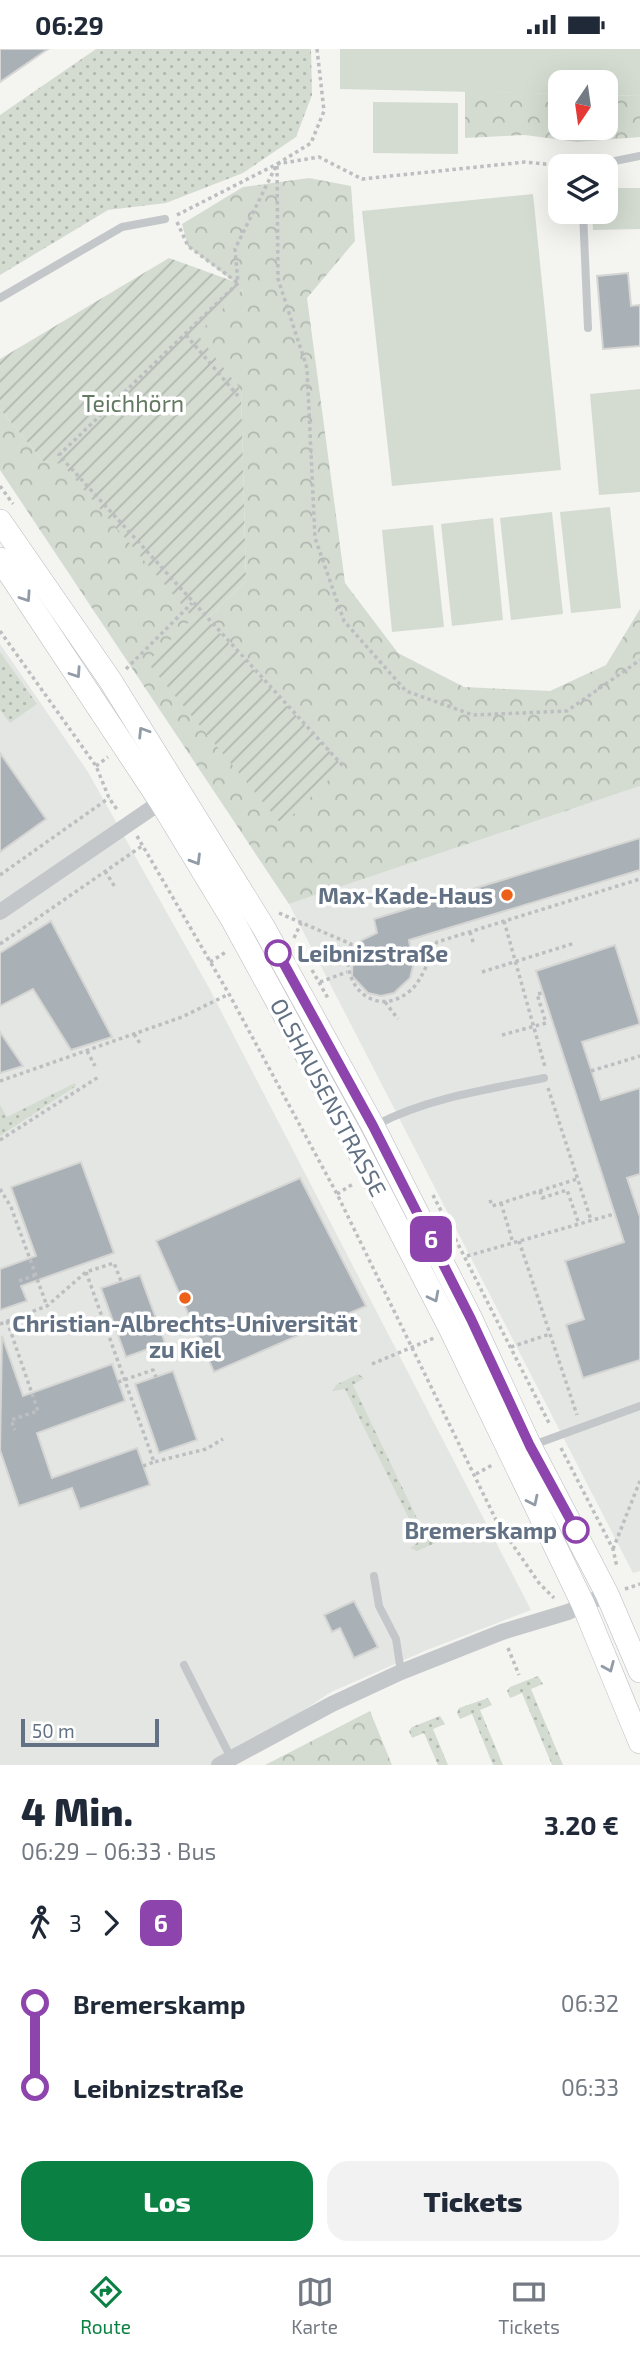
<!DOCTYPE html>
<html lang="de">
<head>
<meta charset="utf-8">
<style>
  body { margin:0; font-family:"Exo 2",sans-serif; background:#f2f2f3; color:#1f2937; height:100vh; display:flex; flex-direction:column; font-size:26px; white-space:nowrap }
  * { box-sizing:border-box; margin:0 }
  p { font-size:23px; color:#747a83 }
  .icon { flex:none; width:38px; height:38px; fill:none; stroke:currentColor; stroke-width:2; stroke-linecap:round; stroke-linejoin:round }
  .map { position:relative; height:1716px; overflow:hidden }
  .details { display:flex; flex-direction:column; background:#fff; flex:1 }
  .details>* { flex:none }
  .badge { padding:0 14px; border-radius:10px; font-size:24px; line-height:46px }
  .needle { width:46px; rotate:193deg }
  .tools { position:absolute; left:548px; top:21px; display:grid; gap:14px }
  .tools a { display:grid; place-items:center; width:70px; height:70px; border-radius:14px; background:#fff; box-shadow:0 7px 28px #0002; font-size:35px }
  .scale { position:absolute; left:21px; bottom:18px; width:138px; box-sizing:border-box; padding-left:7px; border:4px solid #627183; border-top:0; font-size:19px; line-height:24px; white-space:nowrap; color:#627183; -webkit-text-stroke:5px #fff; paint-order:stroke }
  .map>.badge { position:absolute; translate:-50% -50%; box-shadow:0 0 0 4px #fff }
  .legs { display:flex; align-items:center; gap:10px; height:77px; padding:0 21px; font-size:23px }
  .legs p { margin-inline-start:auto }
  .overview { display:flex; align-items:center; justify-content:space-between; height:119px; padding:0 21px }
  h1 { font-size:38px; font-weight:800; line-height:52px }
  .primary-button { display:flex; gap:14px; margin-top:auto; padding:14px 21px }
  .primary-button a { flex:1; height:80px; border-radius:21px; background:#0b8043; color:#fff; font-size:28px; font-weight:800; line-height:80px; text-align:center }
  .primary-button a+a { background:#f2f2f3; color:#1f2937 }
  ul { padding:0 21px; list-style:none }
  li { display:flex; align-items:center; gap:24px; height:84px; font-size:26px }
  li i { display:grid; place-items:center; width:10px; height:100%; margin:0 9px; background:currentColor }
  li i::after { content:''; width:18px; height:18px; margin:-9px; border:5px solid; border-radius:50%; background:#fff }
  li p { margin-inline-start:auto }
  li:first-child i { background:linear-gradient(#0000 50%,currentColor 0) }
  li:last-child i { background:linear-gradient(currentColor 50%,#0000 0) }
  .status { display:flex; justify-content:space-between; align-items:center; height:49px; padding:0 35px; background:#fff; direction:ltr }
  .status svg { height:19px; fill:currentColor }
  .dock { display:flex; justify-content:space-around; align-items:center; height:98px; border-top:2px solid #e0e1e3; background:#fff; font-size:19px; color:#747a83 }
  .dock a { display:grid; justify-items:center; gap:4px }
  .dock .selected { color:#0b8043 }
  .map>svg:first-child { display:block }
  .built { fill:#e4e6e3 }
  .grass { fill:url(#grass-dots) }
  .forest { fill:url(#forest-crowns) }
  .park { fill:#d4dcd1 }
  .garden { fill:url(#garden-furrows) }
  .building { fill:#a9b1b7; stroke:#d5d5d3; stroke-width:2 }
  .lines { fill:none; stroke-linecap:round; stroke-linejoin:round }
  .secondary-casing { stroke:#b6babf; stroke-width:24 }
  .path { stroke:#bdbec1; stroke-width:3.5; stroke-dasharray:3.5 3.5; stroke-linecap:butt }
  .lane { stroke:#c4c7ca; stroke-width:8 }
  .street { stroke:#c4c7ca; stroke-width:16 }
  .secondary { stroke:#fff; stroke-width:23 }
  .oneway { stroke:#919ca8 }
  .line-1-casing { stroke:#fff; stroke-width:16 }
  .line-1 { stroke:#8e44ad; stroke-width:10 }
  .poi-dot { fill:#ec6019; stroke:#fff; stroke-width:2.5 }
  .stop-1-dot { fill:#fff; stroke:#8e44ad; stroke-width:3.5 }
  .labels { text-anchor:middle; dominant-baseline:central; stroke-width:7; stroke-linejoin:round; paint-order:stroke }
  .park-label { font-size:23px; fill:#637961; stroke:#fff }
  .poi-label { font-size:23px; font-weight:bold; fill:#627183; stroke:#fff; text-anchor:end }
  .stop-label { font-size:23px; font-weight:bold; fill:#627183; stroke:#fff; text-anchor:start }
  .street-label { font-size:23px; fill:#627183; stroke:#fff }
</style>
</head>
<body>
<div class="status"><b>06:29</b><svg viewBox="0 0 49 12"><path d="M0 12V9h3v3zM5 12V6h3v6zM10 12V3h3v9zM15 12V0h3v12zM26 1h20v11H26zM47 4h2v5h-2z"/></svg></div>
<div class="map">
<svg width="640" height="1716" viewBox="0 0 640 1716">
  <defs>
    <pattern id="grass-dots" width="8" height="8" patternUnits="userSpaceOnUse" patternTransform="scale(1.75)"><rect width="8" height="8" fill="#d4dcd1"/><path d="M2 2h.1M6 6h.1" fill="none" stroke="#afb7af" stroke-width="1.8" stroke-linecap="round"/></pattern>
    <pattern id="forest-crowns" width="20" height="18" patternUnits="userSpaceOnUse" patternTransform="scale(1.75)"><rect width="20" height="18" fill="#d4dcd1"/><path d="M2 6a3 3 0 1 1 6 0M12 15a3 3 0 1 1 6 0" fill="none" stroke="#afb7af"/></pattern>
    <pattern id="garden-furrows" width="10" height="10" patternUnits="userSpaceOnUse" patternTransform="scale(1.75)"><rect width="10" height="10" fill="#d4dcd1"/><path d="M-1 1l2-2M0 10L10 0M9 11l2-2" fill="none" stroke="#afb7af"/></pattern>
  </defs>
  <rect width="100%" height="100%" fill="#f4f4f0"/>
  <g class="built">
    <path d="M0,595L88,723L208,937L531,1561L427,1601L331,1643L222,1716H0Z"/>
    <path d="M640,737V1522L633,1524L289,855Z"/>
  </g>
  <g class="grass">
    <path d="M96,0H311L312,46L296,88L243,124L166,154L108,161L0,226V66Z"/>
    <path d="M0,603L37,655L10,674L0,661Z"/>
    <path d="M75,1034L76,1037L0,1087V1056L7,1068Z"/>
    <path d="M358,1325L364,1329L353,1336L426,1488L438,1483V1493L417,1502L410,1499L420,1492L345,1340L333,1342L336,1336Z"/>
    <path d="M538,1627L543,1635L531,1640L563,1716H552L522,1644L510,1649L507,1642L510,1638Z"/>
    <path d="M488,1649L492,1656L480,1661L503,1716H493L472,1665L460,1670L457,1664L459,1659Z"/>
    <path d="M440,1667L445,1675L433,1680L448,1716H438L424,1684L412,1689L409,1682L412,1678Z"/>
  </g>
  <g class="forest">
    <path d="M465,42L560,45V79H606V46L640,47V88L577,93L525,86L465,89Z"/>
    <path d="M309,129L351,137L355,192L307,249L345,534L398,604L464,638L550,642L606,616L640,560V737L289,855L0,421V360L43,412L62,414L194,569L343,717L207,570L246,532L241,341L196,285L243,240L188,197L182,175L243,138Z"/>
    <path d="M370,1662L392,1716H265Z"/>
  </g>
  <g class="park">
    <path d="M340,0H640V47L606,46V33H560V45L340,40Z"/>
    <path d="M373,53L458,54V105L373,104Z"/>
    <path d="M606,139H640V180L593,181L592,163H606Z"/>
    <path d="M533,145L561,421L392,437L362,162Z"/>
    <path d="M640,340V443L599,446L590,345Z"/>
    <path d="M610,458L621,559L571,564L560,463Z"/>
    <path d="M552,463L563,565L511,571L500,469Z"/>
    <path d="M493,469L503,571L452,577L441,475Z"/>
    <path d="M433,476L444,578L392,583L382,481Z"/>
  </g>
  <path class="garden" d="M169,209L238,234L243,240L197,285L241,341L246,532L207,570L343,717L282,776L147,613L193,569L62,415L43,412L0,360V310Z"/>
  <g class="building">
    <path d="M0,0H48L0,33Z"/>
    <path d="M628,224L631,257L640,256V297L603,300L597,227Z"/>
    <path d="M0,704L46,770L0,803Z"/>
    <path d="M640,789V821L409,891L413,917L410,929L394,944L381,947L368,944L352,927L353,902L362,891L377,884L374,870Z"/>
    <path d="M51,872L112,988L71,1001L33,940L0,957V904Z"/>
    <path d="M615,896L640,975L582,993L601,1051L640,1039V1125L627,1129L640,1168V1311L583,1329L566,1276L584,1270L565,1212L624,1193L536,922Z"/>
    <path d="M0,983L23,1017L0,1024Z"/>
    <path d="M81,1113L114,1204L21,1237L27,1252L0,1261V1220L36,1207L11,1138Z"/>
    <path d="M300,1129L366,1257L214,1323L156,1192Z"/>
    <path d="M140,1226L165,1294L126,1308L101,1239Z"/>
    <path d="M2,1287L23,1347L112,1315L125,1352L37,1384L52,1429L137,1399L150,1436L80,1460L72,1439L19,1457L0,1401Z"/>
    <path d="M173,1322L197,1391L159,1404L135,1335Z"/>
    <path d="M354,1552L378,1598L354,1609L340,1579L332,1583L324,1566Z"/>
  </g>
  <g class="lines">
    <g class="secondary-casing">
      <g id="secondary">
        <path d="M0,472L110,631L264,879L373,1077L471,1270L530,1397L607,1545L640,1622"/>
        <path d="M0,510L161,753L232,870L352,1089L451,1281L583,1555L640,1693"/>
      </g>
    </g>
    <g class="path">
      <path d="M317,0L324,62L311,94L277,115L235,200L238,234L59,406L343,717"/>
      <path d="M277,117L278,230L307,319L315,489L344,572L406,642L473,666L567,662L640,611"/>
      <path d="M177,166L277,115L319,108L362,130L525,113L564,117"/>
      <path d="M177,173L188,197L238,234"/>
      <path d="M186,286L238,347"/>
      <path d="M0,437L13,455"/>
      <path d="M0,582L96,717L109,749L118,762"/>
      <path d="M126,620L192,554"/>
      <path d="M96,717L108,708"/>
      <path d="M137,787L229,945L337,1145L497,1473L539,1534L554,1549"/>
      <path d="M105,822L115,838"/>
      <path d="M0,826L109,749"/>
      <path d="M279,864L351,895C337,935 376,972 411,941C423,930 430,907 437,893L640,830"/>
      <path d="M504,872L545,1018"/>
      <path d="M470,883L474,896"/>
      <path d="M294,889L301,874"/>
      <path d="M0,895L142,797"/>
      <path d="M210,913L226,903"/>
      <path d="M312,921L329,951"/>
      <path d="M482,923L575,894"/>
      <path d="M320,933L347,923"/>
      <path d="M385,953L398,970"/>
      <path d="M134,985L141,996"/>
      <path d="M502,986L546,974L537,945L543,944"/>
      <path d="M87,1002L95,1017"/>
      <path d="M591,1022L640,1007"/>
      <path d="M0,1032L182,968L229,945"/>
      <path d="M548,1039L591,1171"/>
      <path d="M0,1091L100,1027"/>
      <path d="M0,1140L11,1158L47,1257"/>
      <path d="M540,1142L542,1149L567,1141L579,1175"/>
      <path d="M337,1145L353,1135"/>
      <path d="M433,1146L550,1376"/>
      <path d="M490,1151L492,1157L577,1130"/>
      <path d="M501,1154L513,1194"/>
      <path d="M519,1192L577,1366"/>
      <path d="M467,1207L614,1165"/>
      <path d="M86,1223L154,1413L206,1400L223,1390"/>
      <path d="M19,1232L35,1226"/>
      <path d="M7,1272L38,1362L11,1371L15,1381"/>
      <path d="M0,1275L47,1257L86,1223L114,1214L121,1232"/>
      <path d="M511,1298L550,1285"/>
      <path d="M372,1315L434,1289"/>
      <path d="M118,1333L153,1321L156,1328"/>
      <path d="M561,1399L613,1500L617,1518"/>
      <path d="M143,1417L154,1413"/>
      <path d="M476,1425L494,1415"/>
      <path d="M613,1500L640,1432"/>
      <path d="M625,1540L640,1535"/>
      <path d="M508,1599L519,1626"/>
    </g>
    <g class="lane">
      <path d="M590,117L640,107"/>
      <path d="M583,163L588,279"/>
      <path d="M0,249L122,178L165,170"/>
      <path d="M376,1076C427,1049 489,1040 544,1029"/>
      <path d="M533,1396L640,1357"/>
      <path d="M374,1527L379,1557L396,1590L401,1623"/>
      <path d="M184,1616L231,1709"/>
    </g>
    <g class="street">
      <path d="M0,863L168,748"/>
      <path d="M219,1716L332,1655L401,1623L502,1583L568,1563L607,1545"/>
    </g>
    <use href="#secondary" class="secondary"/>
  </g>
  <defs><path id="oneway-chevron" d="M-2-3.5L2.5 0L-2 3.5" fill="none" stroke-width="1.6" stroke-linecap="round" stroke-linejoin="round" transform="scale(1.75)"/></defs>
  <g class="oneway">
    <use href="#oneway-chevron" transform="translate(26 548) rotate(56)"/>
    <use href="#oneway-chevron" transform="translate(76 624) rotate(56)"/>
    <use href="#oneway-chevron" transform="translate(143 683) rotate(-122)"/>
    <use href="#oneway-chevron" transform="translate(196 811) rotate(59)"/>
    <use href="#oneway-chevron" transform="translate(434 1248) rotate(63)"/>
    <use href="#oneway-chevron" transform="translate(533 1452) rotate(64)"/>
    <use href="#oneway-chevron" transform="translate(609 1618) rotate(67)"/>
  </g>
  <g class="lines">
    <g class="line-1-casing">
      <path id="line-1" d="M278,904L373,1077L471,1270L530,1397L576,1481"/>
    </g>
    <use href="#line-1" class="line-1"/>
  </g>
  <g class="poi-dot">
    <circle cx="507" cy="846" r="7"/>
    <circle cx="185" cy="1249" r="7"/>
  </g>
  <g class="stop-1-dot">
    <circle cx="278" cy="904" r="12"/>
    <circle cx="576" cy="1481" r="12"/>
  </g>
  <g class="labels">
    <g class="park-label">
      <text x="133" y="354">Teichhörn</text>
    </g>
    <g class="poi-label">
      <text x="493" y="846">Max-Kade-Haus</text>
      <text x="185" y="1274" text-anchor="middle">Christian-Albrechts-Universität<tspan x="185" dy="26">zu Kiel</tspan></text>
    </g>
    <g class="stop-label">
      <text x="297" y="904">Leibnizstraße</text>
      <text x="557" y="1481" text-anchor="end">Bremerskamp</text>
    </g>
    <g class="street-label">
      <text transform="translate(329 1048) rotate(62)">OLSHAUSENSTRASSE</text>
    </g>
  </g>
</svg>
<div class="tools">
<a><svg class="needle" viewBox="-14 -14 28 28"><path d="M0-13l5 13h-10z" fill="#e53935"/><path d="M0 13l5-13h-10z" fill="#747a83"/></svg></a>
<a><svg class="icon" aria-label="layers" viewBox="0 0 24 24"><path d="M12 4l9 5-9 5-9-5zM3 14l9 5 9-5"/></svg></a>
</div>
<div class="scale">50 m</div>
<b class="badge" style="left:431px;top:1190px;background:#8e44ad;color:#fff">6</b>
</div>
<section class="details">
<div class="overview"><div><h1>4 Min.</h1><p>06:29 – 06:33 · Bus</p></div><b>3.20 €</b></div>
<div class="legs"><svg class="icon" aria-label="walk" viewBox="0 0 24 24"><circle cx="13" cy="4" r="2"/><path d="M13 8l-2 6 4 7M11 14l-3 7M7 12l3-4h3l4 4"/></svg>3<svg class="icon" aria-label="forward" viewBox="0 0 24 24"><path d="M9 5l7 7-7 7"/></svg><b class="badge" style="background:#8e44ad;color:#fff">6</b></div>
<ul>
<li><i style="color:#8e44ad"></i><b>Bremerskamp</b><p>06:32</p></li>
<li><i style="color:#8e44ad"></i><b>Leibnizstraße</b><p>06:33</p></li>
</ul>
<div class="primary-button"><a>Los</a><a>Tickets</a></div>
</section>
<nav class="dock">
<a class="selected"><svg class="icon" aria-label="directions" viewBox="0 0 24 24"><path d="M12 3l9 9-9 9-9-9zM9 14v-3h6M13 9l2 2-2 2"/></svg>Route</a>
<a><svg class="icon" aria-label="map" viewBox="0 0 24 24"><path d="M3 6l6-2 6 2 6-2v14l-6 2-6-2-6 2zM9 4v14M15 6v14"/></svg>Karte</a>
<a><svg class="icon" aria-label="tickets" viewBox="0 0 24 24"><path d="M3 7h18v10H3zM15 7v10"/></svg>Tickets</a>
</nav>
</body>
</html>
